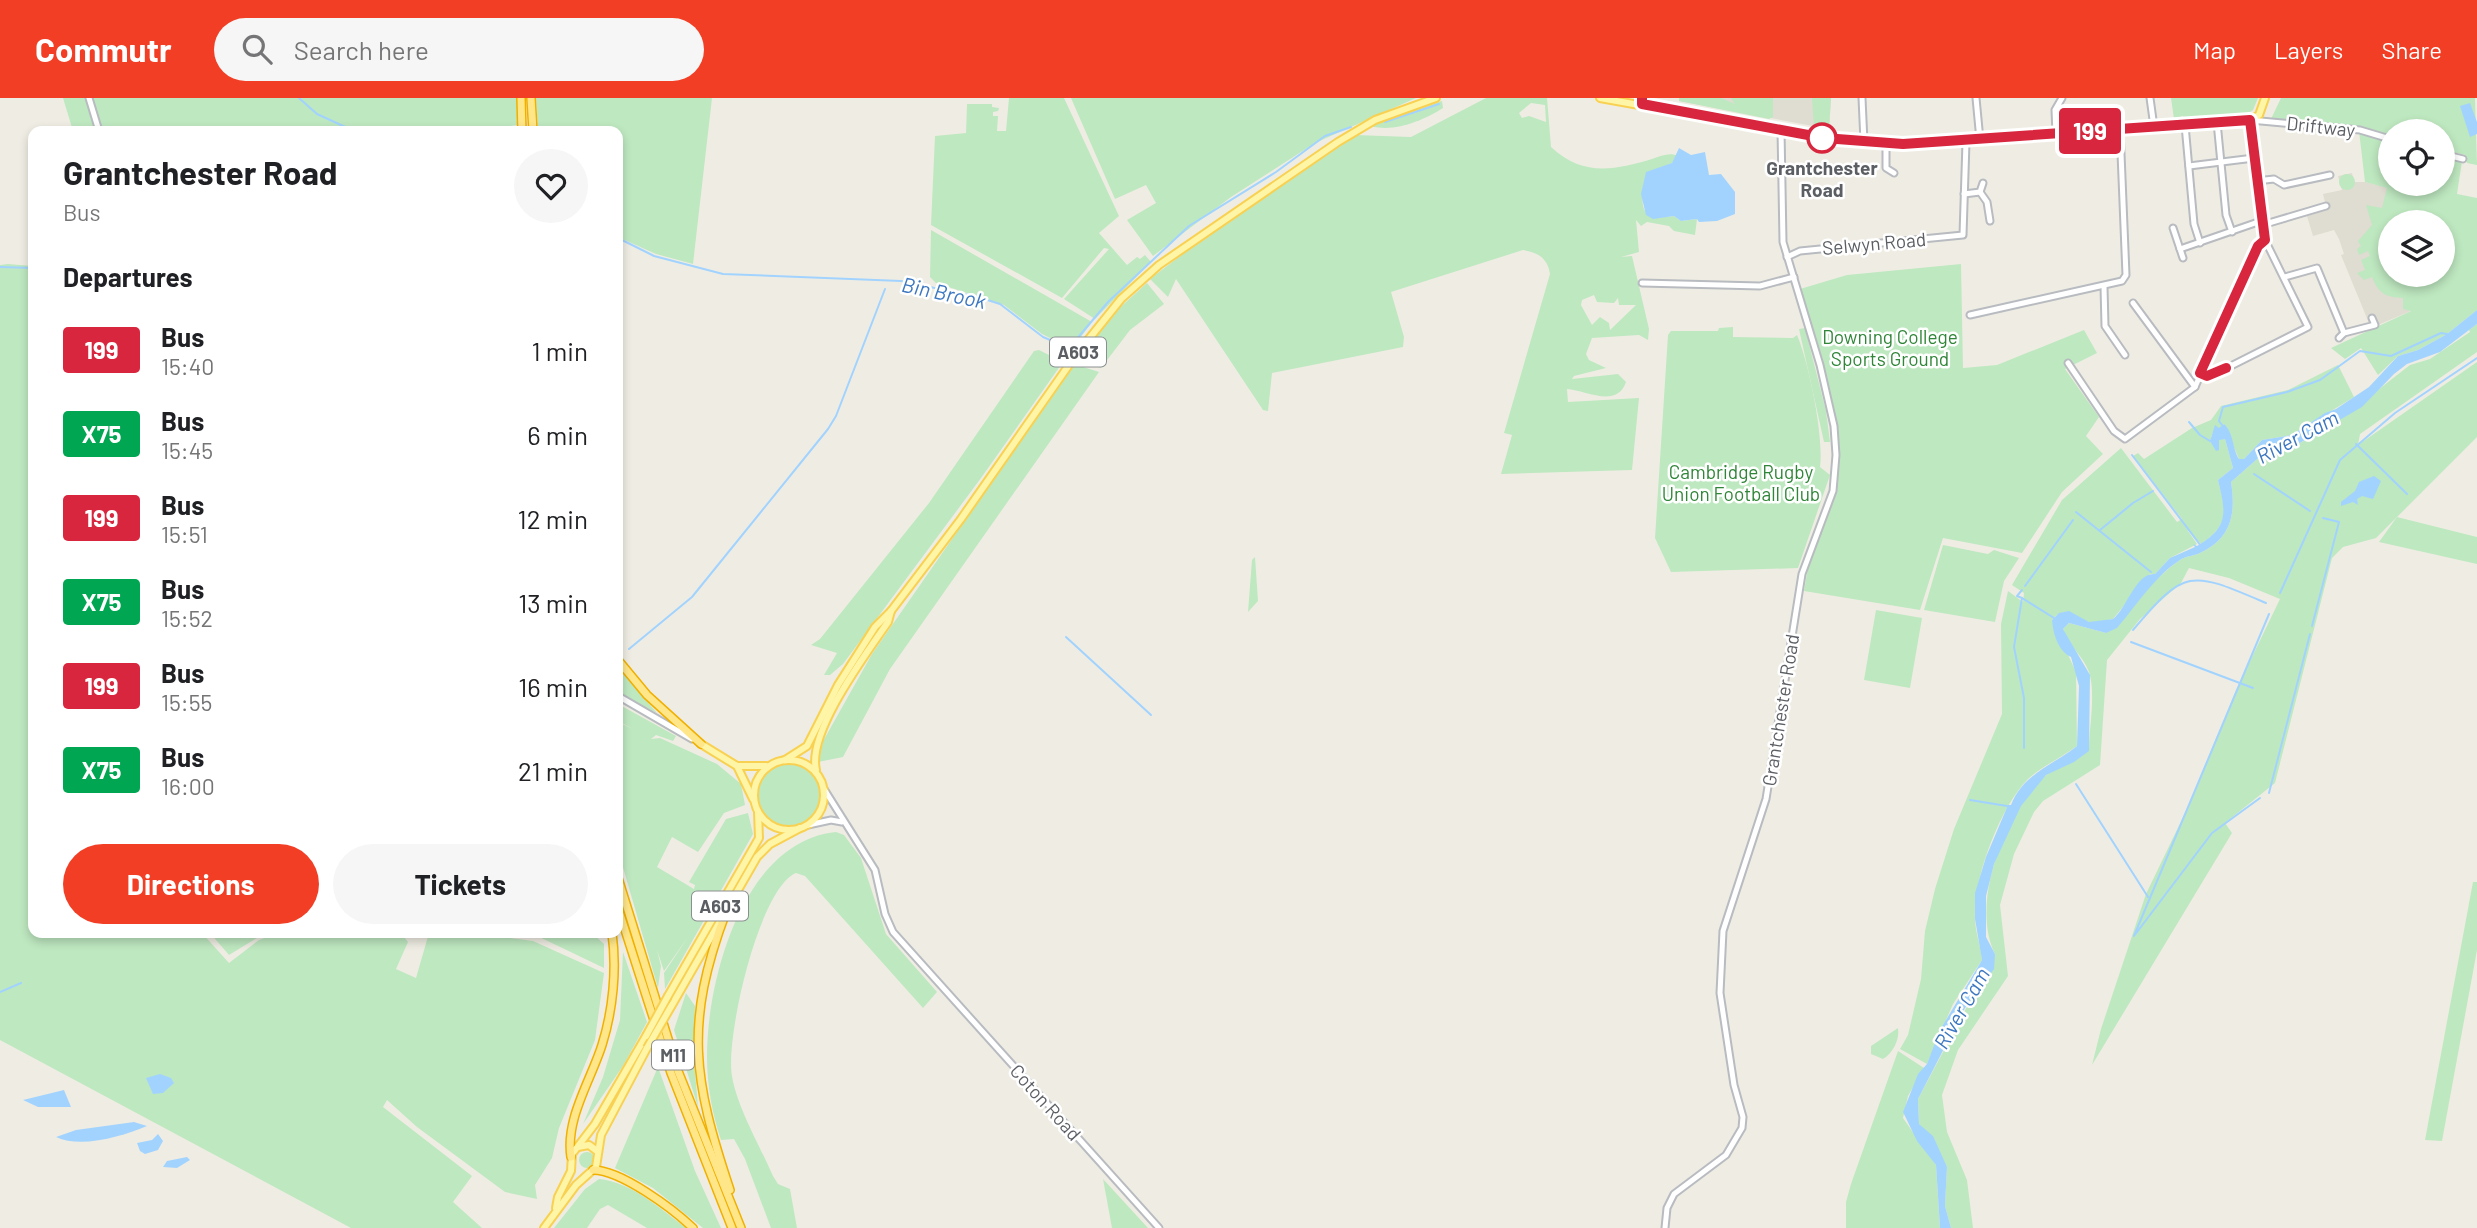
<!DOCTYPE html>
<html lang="en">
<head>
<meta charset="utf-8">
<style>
  body { margin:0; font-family:Barlow,sans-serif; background:#f6f6f6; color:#202124; height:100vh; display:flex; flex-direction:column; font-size:26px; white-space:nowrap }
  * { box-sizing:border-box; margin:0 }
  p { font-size:23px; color:#757577 }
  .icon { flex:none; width:38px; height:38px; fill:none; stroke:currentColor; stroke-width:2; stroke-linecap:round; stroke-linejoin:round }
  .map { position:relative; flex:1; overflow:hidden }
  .drawer { position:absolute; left:28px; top:28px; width:595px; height:812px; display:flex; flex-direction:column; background:#fff; border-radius:14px; box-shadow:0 4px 10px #0003 }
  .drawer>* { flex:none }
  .badge { padding:0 14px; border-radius:5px; font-size:24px; line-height:46px }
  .controls { position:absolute; left:2378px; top:21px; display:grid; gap:14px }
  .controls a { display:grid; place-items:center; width:77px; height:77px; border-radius:50%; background:#fff; box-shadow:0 4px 10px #0003; font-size:35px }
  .map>.badge { position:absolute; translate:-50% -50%; box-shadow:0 0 0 4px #fff }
  h2 { padding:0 35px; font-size:26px; line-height:63px }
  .round { display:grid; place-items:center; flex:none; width:74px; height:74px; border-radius:37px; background:#f6f6f6 }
  .overview { display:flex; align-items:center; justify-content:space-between; height:119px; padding:0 35px }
  h1 { font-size:33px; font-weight:700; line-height:52px }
  .action { display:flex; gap:14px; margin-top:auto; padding:14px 35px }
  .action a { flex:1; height:80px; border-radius:42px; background:#f23e25; color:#fff; font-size:28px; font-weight:700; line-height:80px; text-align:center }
  .action a+a { background:#f6f6f6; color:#202124 }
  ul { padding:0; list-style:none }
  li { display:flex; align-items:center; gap:21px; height:84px; padding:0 35px }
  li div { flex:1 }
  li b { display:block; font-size:26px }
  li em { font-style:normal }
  li .badge { min-width:77px; font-weight:700; text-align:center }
  header { display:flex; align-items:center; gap:42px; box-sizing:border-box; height:98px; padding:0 35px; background:#f23e25; color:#fff }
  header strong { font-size:33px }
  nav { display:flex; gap:38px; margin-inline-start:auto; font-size:24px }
  .search { width:490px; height:63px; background:#f6f6f6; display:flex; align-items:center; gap:18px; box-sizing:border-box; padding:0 24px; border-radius:38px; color:#757577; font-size:26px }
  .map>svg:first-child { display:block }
  .education { fill:#dfdcd1 }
  .green { fill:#bee8c0; fill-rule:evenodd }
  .water { fill:#a2d3ff }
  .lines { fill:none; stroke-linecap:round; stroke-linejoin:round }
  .stream { stroke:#a2d3ff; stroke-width:2 }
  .minor-casing { stroke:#b8bbc0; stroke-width:9 }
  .major-casing { stroke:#f9d152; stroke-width:10 }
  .highway-casing { stroke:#f1b000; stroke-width:10 }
  .minor { stroke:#fff; stroke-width:5 }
  .major { stroke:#fff5a7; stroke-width:6 }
  .highway { stroke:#ffe689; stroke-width:7 }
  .major-bridge-casing { stroke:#f9d152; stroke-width:10; stroke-linecap:butt }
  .major-bridge { stroke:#fff5a7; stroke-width:6 }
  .line-casing { stroke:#fff; stroke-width:16 }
  .line { stroke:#d7263d; stroke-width:10 }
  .stop-dot { fill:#fff; stroke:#d7263d; stroke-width:3.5 }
  .labels { text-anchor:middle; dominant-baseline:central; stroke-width:5; stroke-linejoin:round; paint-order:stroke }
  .shield { fill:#fff; stroke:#8c8f92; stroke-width:2 }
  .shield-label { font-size:18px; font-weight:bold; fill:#5b5f64 }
  .street-label { font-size:19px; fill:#5b5f64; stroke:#fff }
  .stop-label { font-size:19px; font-weight:bold; fill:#5b5f64; stroke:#fff }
  .park-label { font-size:19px; fill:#308638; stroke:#fff }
  .water-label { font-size:21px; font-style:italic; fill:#3c77c0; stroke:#fff }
</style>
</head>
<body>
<header>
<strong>Commutr</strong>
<div class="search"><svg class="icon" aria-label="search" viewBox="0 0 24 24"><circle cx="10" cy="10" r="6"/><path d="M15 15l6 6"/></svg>Search here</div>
<nav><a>Map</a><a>Layers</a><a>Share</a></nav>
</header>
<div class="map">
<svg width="2477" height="1130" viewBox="0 0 2477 1130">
  <rect width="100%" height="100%" fill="#efede3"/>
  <g class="education">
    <path d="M1679,0H1831L1829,31L1679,3Z"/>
    <path d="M2352,75L2354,84H2365L2431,101L2390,124V177L2413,212L2371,230L2341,157L2344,156L2339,141L2334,132L2313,138L2307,118L2327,112L2323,96L2342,92L2338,78Z"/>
  </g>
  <g class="green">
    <path d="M63,0H85L95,33H73Z"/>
    <path d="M89,0H517L518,27L510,28V33H99Z"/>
    <path d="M536,0H712L693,166L656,156L618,139V33H538Z"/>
    <path d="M1009,0H1064L1119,118L1099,135L1127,167L1137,159L1140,161L1145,157L1151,164L1095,221L1064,201L1109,151L1104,150L1062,200L931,127L935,38L966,35L967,6H992V9L999,10L998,13L993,14V18H998L997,33H1006Z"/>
    <path d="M1071,0H1416L1315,45L1231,99L1153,158L1127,122L1156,105L1146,87L1115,101Z"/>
    <path d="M1486,0H1547L1551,49C1583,79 1614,72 1652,61C1661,58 1670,54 1678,58L1672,65L1647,77C1640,106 1637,124 1674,118L1681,123L1697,121L1695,137L1674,133L1669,128L1647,124L1641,128L1636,122L1639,154L1621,159L1632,158L1649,231L1648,242L1639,237L1592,240L1586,256L1589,262L1606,270L1574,278L1572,281L1618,276L1626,284C1617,311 1585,292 1567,291L1568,304L1639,300L1632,372L1501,376L1512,337L1504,335L1550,176C1548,161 1538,154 1523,152L1391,194L1404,239L1403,249L1272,275L1268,313L1263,312L1176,181L1168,199L1150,181L1201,142L1342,44L1355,37L1411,39ZM1531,5L1545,7L1546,24L1529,18L1522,20L1519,15ZM1594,197L1597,204L1614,205L1618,200L1619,207H1636L1610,232L1609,225L1600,219L1592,227L1581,207L1582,202Z"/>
    <path d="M1679,0H1721L1735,6L1731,0H1773V19L1769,21L1679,3Z"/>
    <path d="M1812,0H1831L1829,31L1814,28Z"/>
    <path d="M2171,0H2258L2253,12L2245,17L2184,22L2183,18L2174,21Z"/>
    <path d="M2281,0H2475L2477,67L2467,65L2465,57L2443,52V33H2390V38L2356,30L2271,21Z"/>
    <path d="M1442,3L1443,10C1424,22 1394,35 1371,28Z"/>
    <path d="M2359,33L2390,42V86H2443V58L2462,63L2457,96L2477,100V212L2447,236L2418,252L2398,258L2378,277L2361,250L2345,261L2331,250L2411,213L2403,211V200C2385,199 2379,196 2372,179L2364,182L2357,175L2365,172L2361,162L2370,158L2368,153L2359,157L2357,151L2361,148L2358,143L2372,127L2366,107L2382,110L2387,90L2365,84ZM2390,124H2443V177H2390Z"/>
    <circle cx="2347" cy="84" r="8"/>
    <path d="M931,132L1092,224L1072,251L1042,236L1004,207L936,185L930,179Z"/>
    <path d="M8,166L33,168V835H202L229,865L259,842L278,835H401L408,844L396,871L416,880L429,835H470L533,843L604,875L595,942L559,1030L552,1060L535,1087L537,1101L505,1094L417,1029L387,1002L383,1009L472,1078L453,1104L482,1130H351L0,942V167Z"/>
    <path d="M1961,166L1963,270L1997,267L2084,232L2097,255L2065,271L2099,319L2086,338L2103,356L2062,394L2022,455L1943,440L1920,512L1804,493L1810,458L1827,420L1836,388L1837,339L1800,191L1847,177Z"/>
    <path d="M1147,185L1164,206L1130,232L1101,270L1077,263L1115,214Z"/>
    <path d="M2477,226V254L2360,336L2358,347L2477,264V339L2376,440L2343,449L2332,460L2275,685L2225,725L2232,735L2092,967L2101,931L2146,796L2186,713L2236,592L2280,501L2229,480L2189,470L2181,485L2140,521L2107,562L2100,667L2043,703L2034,714L2014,756L2000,807L2008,878L1958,952L1942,997L1947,1034L1967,1082L1973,1130H1951L1945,1108L1947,1069L1919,1026L1918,1001L1995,856C1970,806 2004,717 2043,680C2055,668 2075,663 2089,652C2089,629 2096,596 2089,574C2083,557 2068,548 2063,531L2069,525L2106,535C2127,514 2156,478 2180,462C2185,458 2194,458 2200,455C2232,440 2236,415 2231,384L2264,355L2291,350L2334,326L2410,267L2430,261L2470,234L2469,232Z"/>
    <path d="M1733,229V239L1793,240L1797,237C1809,265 1824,339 1820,369L1830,377L1798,470L1671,474L1655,440L1668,237L1671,233H1718L1719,230Z"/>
    <path d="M1805,230L1826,313L1830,344H1824L1799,231Z"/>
    <path d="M1039,252L1063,264L981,380L843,566L830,577H824L837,555L811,547L820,541L929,405L1034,253Z"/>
    <path d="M1074,266L1099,274L890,571L843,659L818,664L822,645L872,556Z"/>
    <path d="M2338,267L2354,299L2292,337L2262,342L2244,361H2239L2224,326L2219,331L2216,328L2211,339L2225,341L2233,370L2218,382C2226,413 2230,426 2201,446L2186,430L2197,446L2170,460L2155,476H2150L2113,521C2106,522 2096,525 2089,524C2073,521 2067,505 2052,522L2076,574L2077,648C2061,660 2042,668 2028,681C2000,709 1973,781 1975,820C1975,834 1981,848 1982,862L1953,906L1927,966L1900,951L1908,937L1921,881L1925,833L1935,791L1954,731L2002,616L2001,526L2008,493L2023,504L2024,495L2012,487L2062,402L2121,350L2177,424L2182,421L2133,358L2138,355L2144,361L2192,330L2211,322L2221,308L2288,292Z"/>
    <path d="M2397,419L2477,439V466L2379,444Z"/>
    <path d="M1943,447L1988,456L1994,452L2019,460L2004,483L1995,524L1924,512Z"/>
    <path d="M1255,459L1258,503L1248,514L1252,462Z"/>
    <path d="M1876,512L1922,520L1910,590L1864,582Z"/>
    <path d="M618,570L657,615L618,595Z"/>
    <path d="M618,606L676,638L673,643L656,637L651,641L660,640L717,666L741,686L745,707L724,715L698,754L672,739L657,769L694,791L695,787L689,784L726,721L748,715L753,736L665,891L664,875L688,839L664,873L657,852L661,868L658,890L618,752V624L633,631L618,623Z"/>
    <circle cx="789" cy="697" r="31"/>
    <path d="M836,734L844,737L861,760L886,836L937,894L923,910L805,778L796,775C759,790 725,940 732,978C737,1009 760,1048 773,1078L778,1086L790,1091L797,1130H771L745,1061L734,1041L721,1042C712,1015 707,987 707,958C707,880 744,743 836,734Z"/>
    <path d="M2473,784H2477V852L2442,1043L2425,1042Z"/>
    <path d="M210,835H265L229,857Z"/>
    <path d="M531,835L594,837L604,846V870Z"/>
    <path d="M623,854L647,924L623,968L583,1026L603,979L620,922Z"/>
    <path d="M686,895L695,908L694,962L698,1009L674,932Z"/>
    <path d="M1898,930C1900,941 1893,955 1883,961L1871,956V948Z"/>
    <path d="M1898,953L1924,970L1908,998L1903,1020L1936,1067L1940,1130H1846V1104L1851,1086Z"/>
    <path d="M658,969L695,1073L721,1130H703L653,1090L615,1070Z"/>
    <circle cx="587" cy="1062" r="8"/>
    <path d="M599,1081C631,1084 661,1111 686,1130H647L608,1107L600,1111L587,1130H554L585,1091Z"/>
    <path d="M1103,1081L1148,1130H1112Z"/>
  </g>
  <g class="water">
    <path d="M2470,5L2477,24V36L2470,39L2460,8Z"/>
    <path d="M1679,50L1691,57L1705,54L1709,77L1721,76L1735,94V116L1717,123L1699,124L1697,121L1681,123L1674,118L1653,121L1646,117L1641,96L1646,74L1672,65Z"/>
    <path d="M2477,212V226L2440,254L2407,266L2394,276L2362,309L2291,350L2264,355L2231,384C2236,415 2232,440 2200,455C2194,458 2185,458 2180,462C2155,478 2136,508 2117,530L2106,535L2069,525L2063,531L2090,577L2089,653L2074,664L2046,677L2021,708L1994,766L1986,798V839L1995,856L1994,871L1965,910L1918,1001L1919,1026L1933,1038L1947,1069L1945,1108L1951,1130H1940L1936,1067L1917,1043L1903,1014L1918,976L1927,966L1940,932L1982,862L1975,821V795L1986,759L2008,707H2011C2023,676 2053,667 2077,648L2079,588L2071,559C2058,553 2053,535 2052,522L2059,515L2069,513L2089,524L2113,521C2127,510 2136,474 2155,476L2170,460L2195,449L2193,446L2197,448C2229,429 2226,415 2218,382L2233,370L2225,341L2219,342V352L2216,353L2210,343L2215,327L2219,330L2224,326C2234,335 2232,350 2239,361H2244L2262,342L2292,337L2325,315L2336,311L2369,289L2398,258L2418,252L2447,236Z"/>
    <path d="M2374,378L2381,383L2373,401L2362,398L2357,401L2358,407L2353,404L2341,408V404L2355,393L2359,384Z"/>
    <path d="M160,976L171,980L174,985L163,995L153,996L146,980Z"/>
    <path d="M64,992L71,1009H38L23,1002Z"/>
    <path d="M134,1024L147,1028C123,1038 81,1051 56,1039L76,1032Z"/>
    <path d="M158,1036L163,1043L158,1052L145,1056L140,1053L137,1045L152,1042Z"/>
    <path d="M187,1059L190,1062L177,1070L163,1069L167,1063Z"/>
  </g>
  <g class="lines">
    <g class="stream">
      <path d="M299,0L317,16L354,33"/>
      <path d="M1385,24L1439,6"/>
      <path d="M618,140L654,158L723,176L901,183L978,199L1000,206L1043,239L1069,250L1108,204L1189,128L1276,74L1325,38L1351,29"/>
      <path d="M0,169L33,170"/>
      <path d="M2189,324L2200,337L2210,343"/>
      <path d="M2222,327L2219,323L2223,309L2287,294L2320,282L2360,253L2391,258L2441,235L2447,236"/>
      <path d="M2356,346L2407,396"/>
      <path d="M2132,357L2201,448"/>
      <path d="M2254,376L2310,413"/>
      <path d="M2076,414L2151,474"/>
      <path d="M2100,432L2133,405L2153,393"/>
      <path d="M2025,488L2073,422"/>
      <path d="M2280,495L2340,362L2395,315L2477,260"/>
      <path d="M2022,500L2017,498L2022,492"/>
      <path d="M2312,528L2339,424L2323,420"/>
      <path d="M2133,532C2186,469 2191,473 2266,505"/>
      <path d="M1066,539L1151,617"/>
      <path d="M2131,544L2253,590"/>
      <path d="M629,551L692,499L828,331L836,318L885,191"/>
      <path d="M2024,650V600L2014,549L2022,500L2054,520"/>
      <path d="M2076,686L2148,799"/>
      <path d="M2269,695L2310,536"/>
      <path d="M2260,700L2212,735L2134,838L2269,516"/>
      <path d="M1970,702L2007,708"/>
      <path d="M0,894L21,885"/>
    </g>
    <g class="minor-casing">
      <g id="minor">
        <path d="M89,0L99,33"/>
        <path d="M1862,0L1864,44"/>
        <path d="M1976,0L1980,42"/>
        <path d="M2150,0L2154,29"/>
        <path d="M2217,24L2226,117L2232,134"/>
        <path d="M2185,27L2194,126L2200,145"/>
        <path d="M2056,36L2055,12L2062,0"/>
        <path d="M1824,40L1826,32"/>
        <path d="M1886,46V70L1894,75"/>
        <path d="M2443,56L2463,61"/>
        <path d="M2189,68L2254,60"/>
        <path d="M2256,83L2274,81L2284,87L2330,77"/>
        <path d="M1980,94L1987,104L1990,123"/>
        <path d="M1964,96L1980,94L1983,85"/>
        <path d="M2262,127L2326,108"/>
        <path d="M2173,130L2183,160"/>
        <path d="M2180,151L2261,123"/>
        <path d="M1787,159L1800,153L1963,137L1966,44"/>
        <path d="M2285,179L2317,170L2344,235"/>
        <path d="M1642,185L1760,188L1794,179"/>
        <path d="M2104,189L2105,228L2125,257"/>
        <path d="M2133,205L2195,289"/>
        <path d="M1970,217L2122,183L2126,177L2120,31"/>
        <path d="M2339,240L2344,235L2375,227L2372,220"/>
        <path d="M2068,265L2114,333L2125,341L2195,289L2258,148L2265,142"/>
        <path d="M2200,275L2213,277L2308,229L2265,142L2250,22L2360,32L2390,41"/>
        <path d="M618,598L692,641"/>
        <path d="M824,691L875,772L885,816L893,834L1159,1130"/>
        <path d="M808,727L831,722L842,724"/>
        <path d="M1665,1130L1667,1110L1674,1096L1726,1057L1742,1030L1743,1019L1734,987L1720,895L1723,833L1766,701L1802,476L1833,393L1836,357L1834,328L1820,267L1783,144L1781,32"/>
      </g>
    </g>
    <g class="major-casing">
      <g id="major">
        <path d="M1600,0L1824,40L1903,46L2250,22L2259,17L2265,0"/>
        <path d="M701,646L737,668H766"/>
        <circle cx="789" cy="697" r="35"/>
        <path d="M785,662L807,648L838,587L875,529L891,513L961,421L1076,257L1121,201L1159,167L1338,44L1375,22L1436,0"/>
        <path d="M737,668L753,701"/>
        <path d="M816,672C807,634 866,556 888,524L891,513"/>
        <path d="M668,898L759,740L758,714"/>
        <path d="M672,907L757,759L770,746L800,730"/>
        <path d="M578,1049L589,1047L597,1053"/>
        <path d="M556,1110L558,1099L571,1073L572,1056L595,1026L646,938"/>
        <path d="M544,1130L576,1087L596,1069L601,1037L647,950"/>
      </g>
    </g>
    <g class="highway-casing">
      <g id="highway">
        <path d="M521,0L522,33"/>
        <path d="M531,0L533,33"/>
        <path d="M618,562L647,597L701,646"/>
        <path d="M618,780L678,973L741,1130"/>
        <path d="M618,810L671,975L732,1130"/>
        <path d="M726,814C684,926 693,981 730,1092"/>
        <path d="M571,1059C565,1021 591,982 602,947C613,912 617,871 612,835"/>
        <path d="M593,1072C621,1072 673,1111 693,1130"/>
      </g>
    </g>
    <use href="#minor" class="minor"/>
    <use href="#major" class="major"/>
    <use href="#highway" class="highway"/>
    <g class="major-bridge-casing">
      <g id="major-bridge">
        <path d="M646,938L668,898"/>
        <path d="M647,950L672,907"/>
      </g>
    </g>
    <use href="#major-bridge" class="major-bridge"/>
  </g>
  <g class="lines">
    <g class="line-casing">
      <path id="line" d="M1642,0V6L1824,40L1903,46L2250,22L2265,142L2258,148L2200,275L2207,278L2226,270"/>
    </g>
    <use href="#line" class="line"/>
  </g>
  <circle class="stop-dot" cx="1822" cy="40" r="14"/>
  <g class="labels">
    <g class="shield">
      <rect x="1050" y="239.5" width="56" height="29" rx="5"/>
      <rect x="692" y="793.5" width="56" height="29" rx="5"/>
      <rect x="652" y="942.5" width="42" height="29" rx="5"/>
    </g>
    <g class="shield-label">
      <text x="1078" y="254">A603</text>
      <text x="720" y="808">A603</text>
      <text x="673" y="957">M11</text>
    </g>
    <g class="street-label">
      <text transform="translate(2321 28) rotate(6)">Driftway</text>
      <text transform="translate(1874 145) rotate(-5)">Selwyn Road</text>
      <text transform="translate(1780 612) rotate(-81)">Grantchester Road</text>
      <text transform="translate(1046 1004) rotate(48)">Coton Road</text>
    </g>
    <g class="stop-label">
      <text x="1822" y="69">Grantchester<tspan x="1822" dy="22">Road</tspan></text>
    </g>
    <g class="park-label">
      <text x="1890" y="238">Downing College<tspan x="1890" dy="22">Sports Ground</tspan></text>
      <text x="1741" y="373">Cambridge Rugby<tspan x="1741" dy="22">Union Football Club</tspan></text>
    </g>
    <g class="water-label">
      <text transform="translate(944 194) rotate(12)">Bin Brook</text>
      <text transform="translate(2297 338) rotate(-28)">River Cam</text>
      <text transform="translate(1961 910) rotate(-60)">River Cam</text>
    </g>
  </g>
</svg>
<div class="controls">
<a><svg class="icon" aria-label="locate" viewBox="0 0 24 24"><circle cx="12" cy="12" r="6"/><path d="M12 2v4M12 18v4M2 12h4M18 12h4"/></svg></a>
<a><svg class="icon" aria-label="layers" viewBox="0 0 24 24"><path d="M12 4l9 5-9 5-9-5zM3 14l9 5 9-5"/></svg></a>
</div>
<b class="badge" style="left:2090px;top:33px;background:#d7263d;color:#fff">199</b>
<section class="drawer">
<div class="overview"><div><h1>Grantchester Road</h1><p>Bus</p></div><a class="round"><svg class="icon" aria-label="heart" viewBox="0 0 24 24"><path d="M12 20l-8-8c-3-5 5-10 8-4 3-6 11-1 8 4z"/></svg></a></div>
<h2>Departures</h2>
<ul>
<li><span class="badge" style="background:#d7263d;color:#fff">199</span><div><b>Bus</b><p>15:40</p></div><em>1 min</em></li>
<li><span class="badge" style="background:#00a651;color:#fff">X75</span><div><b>Bus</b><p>15:45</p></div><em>6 min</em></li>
<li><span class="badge" style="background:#d7263d;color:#fff">199</span><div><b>Bus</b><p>15:51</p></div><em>12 min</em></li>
<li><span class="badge" style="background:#00a651;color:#fff">X75</span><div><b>Bus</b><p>15:52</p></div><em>13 min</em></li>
<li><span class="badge" style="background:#d7263d;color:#fff">199</span><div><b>Bus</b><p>15:55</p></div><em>16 min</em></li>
<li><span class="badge" style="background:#00a651;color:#fff">X75</span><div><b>Bus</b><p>16:00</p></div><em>21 min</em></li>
</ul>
<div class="action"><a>Directions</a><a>Tickets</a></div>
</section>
</div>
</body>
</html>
